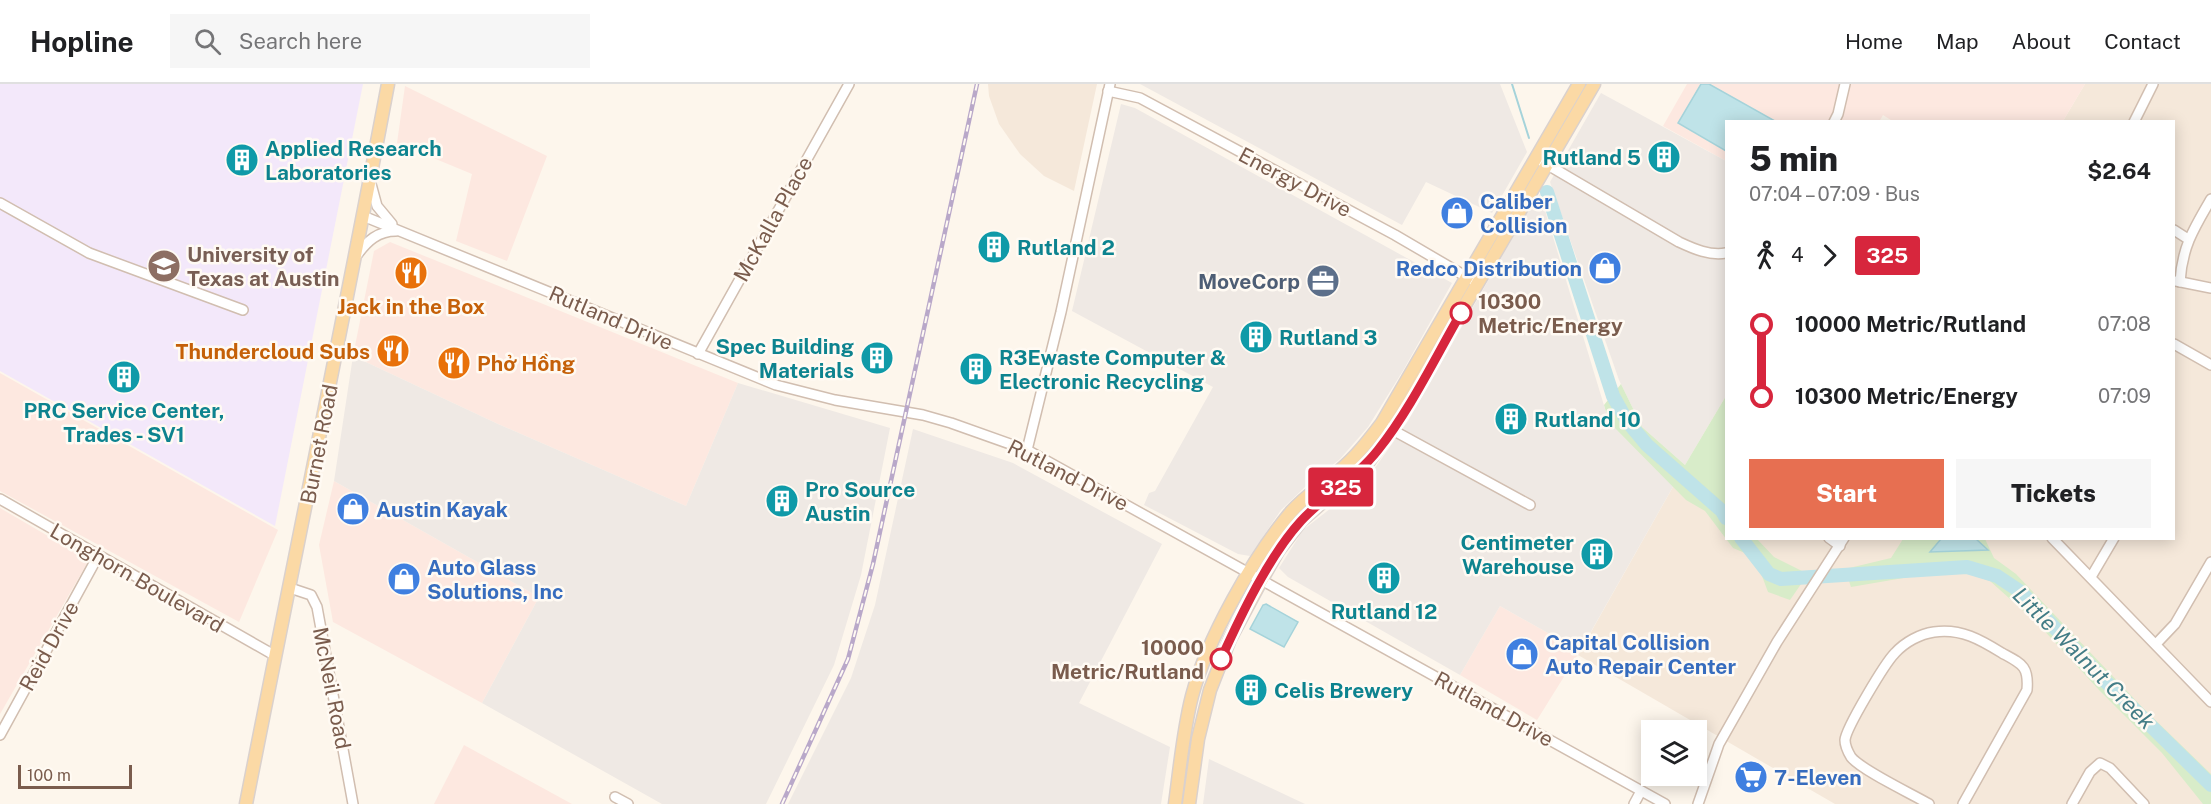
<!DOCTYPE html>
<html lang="en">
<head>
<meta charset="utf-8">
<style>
  body { margin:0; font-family:"Public Sans",sans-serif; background:#f6f6f6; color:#202124; height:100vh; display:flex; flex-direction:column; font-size:22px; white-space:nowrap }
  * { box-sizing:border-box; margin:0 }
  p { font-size:20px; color:#757577 }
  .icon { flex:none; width:33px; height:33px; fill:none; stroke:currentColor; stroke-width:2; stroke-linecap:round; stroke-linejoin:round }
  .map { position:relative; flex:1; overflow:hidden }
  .details { position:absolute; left:1725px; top:36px; width:450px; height:420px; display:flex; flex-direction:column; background:#fff; border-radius:0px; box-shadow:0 3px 15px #0003 }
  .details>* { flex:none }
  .badge { padding:0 12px; border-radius:4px; font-size:21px; line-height:39px }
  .fabs { position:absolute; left:1641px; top:636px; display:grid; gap:12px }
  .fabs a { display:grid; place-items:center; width:66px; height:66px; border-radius:0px; background:#fff; box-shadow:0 3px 15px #0003; font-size:30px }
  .scale { position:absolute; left:18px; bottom:15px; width:114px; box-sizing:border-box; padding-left:6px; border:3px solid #7a5c4d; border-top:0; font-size:16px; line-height:21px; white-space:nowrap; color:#7a5c4d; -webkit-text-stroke:4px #fffaf3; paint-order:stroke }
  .map>.badge { position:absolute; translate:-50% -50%; box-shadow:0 0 0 3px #fff }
  .legs { display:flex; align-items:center; gap:9px; height:66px; padding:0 24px; font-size:20px }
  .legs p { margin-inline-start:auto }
  .headline { display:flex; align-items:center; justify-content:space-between; height:102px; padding:0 24px }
  h1 { font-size:33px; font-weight:800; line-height:45px }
  .button { display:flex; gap:12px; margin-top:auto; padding:12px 24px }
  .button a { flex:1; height:69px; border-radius:0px; background:#e76f51; color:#fff; font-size:24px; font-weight:800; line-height:69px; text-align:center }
  .button a+a { background:#f6f6f6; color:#202124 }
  ul { padding:0 24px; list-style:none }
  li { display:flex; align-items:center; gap:21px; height:72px; font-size:22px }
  li i { display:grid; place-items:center; width:9px; height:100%; margin:0 8px; background:currentColor }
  li i::after { content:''; width:15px; height:15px; margin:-8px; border:4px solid; border-radius:50%; background:#fff }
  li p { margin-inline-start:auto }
  li:first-child i { background:linear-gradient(#0000 50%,currentColor 0) }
  li:last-child i { background:linear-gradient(currentColor 50%,#0000 0) }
  header { display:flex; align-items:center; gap:36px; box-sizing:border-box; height:84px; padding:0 30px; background:#fff; border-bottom:2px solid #e0e0e0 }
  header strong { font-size:28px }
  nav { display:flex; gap:33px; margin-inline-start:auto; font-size:21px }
  .search { width:420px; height:54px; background:#f6f6f6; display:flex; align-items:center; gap:15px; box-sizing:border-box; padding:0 21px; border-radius:0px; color:#757577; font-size:22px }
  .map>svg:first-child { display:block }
  .residential { fill:#f5e8da }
  .commercial { fill:#fde8e0 }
  .industrial { fill:#efe9e4 }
  .education { fill:#f3e8fa }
  .green { fill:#d8ecc9 }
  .water { fill:#bfe3e8; stroke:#a5d3da; stroke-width:1.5 }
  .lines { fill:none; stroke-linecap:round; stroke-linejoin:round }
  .stream { stroke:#a5d3da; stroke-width:2 }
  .river { stroke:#bfe3e8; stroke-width:14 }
  .minor-casing { stroke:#d1beb0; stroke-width:12 }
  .major-casing { stroke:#dad1cd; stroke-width:15 }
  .minor { stroke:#fff; stroke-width:9 }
  .major { stroke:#fbd9a5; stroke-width:12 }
  .rail-casing { stroke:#b9a8c9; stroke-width:4.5 }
  .rail { stroke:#fffaf3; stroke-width:2; stroke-dasharray:7; stroke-linecap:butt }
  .line-1-casing { stroke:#fff; stroke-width:14 }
  .line-1 { stroke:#d7263d; stroke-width:9 }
  .stop-1-dot { fill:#fff; stroke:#d7263d; stroke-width:3 }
  .labels { text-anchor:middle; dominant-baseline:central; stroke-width:5; stroke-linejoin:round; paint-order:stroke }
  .culture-label { font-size:21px; font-weight:bold; fill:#0d838f; stroke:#fffaf3; text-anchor:start }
  .street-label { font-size:21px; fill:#7a5c4d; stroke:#fffaf3 }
  .shop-label { font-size:21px; font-weight:bold; fill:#366cbe; stroke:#fffaf3; text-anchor:start }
  .education-label { font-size:21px; font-weight:bold; fill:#785e54; stroke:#fffaf3; text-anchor:start }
  .service-label { font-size:21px; font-weight:bold; fill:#4e5e75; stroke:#fffaf3; text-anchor:end }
  .stop-label { font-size:21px; font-weight:bold; fill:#7a5c4d; stroke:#fffaf3; text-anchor:start }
  .food-label { font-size:21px; font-weight:bold; fill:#c56008; stroke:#fffaf3 }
  .water-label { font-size:22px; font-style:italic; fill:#437c86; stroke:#fffaf3 }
</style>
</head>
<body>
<header>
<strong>Hopline</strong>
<div class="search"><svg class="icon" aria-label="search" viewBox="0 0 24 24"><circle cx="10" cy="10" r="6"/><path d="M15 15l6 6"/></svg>Search here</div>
<nav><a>Home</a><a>Map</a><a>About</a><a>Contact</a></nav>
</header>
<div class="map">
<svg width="2211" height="720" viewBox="0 0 2211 720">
  <rect width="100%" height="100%" fill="#fdf6ec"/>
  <g class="residential">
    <path d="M988,0H1097L1074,107L1044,92L1020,70L999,40L989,12Z"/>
    <path d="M2085,0H2211V720H1835L1578,571L1674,401L1726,312V454H2174V38L2063,37Z"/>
  </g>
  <g class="commercial">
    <path d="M1687,0H2085L2063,37L1894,38L1883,31L1879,38H1726V77L1663,42Z"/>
    <path d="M405,2L547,72L507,177L456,157L472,90L397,59Z"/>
    <path d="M390,158L738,299L686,422L498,340L353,272L374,167Z"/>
    <path d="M0,289L278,446L239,538L0,407Z"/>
    <path d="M334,397L539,513L482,619L333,538L319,461Z"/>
    <path d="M0,424L89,476L0,630Z"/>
    <path d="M1500,522L1580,567L1537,636L1460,591Z"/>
    <path d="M464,661L572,720H434Z"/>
  </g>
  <g class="industrial">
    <path d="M1140,0H1500L1527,68L1492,129L1426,98L1402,141Z"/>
    <path d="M1601,9L1726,77V312L1685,381L1642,343L1619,296L1550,98Z"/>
    <path d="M1121,20L1135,24L1452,199L1404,285L1368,343L1340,375L1305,403L1281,426L1250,472L1238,470L1144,421L1149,409L1155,407L1213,303L1072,227Z"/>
    <path d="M1540,110L1609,338L1674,401L1580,567L1500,522L1460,591L1288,493L1279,484L1303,446L1349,410L1375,384L1408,337L1533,118Z"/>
    <path d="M353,272L498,340L686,422L738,299L890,344L861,491L834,581L766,720H662L482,619L539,513L334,397Z"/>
    <path d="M913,345L1013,379L1162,460L1079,619L1170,663L1161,720H788L851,594L875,521Z"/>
    <path d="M1209,675L1305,720H1203Z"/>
  </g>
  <path class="education" d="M0,0H363L275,442L0,287Z"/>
  <g class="green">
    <path d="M1621,300L1642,343L1685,381L1726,312V454L1757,455L1774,473L1808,490L1790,516L1768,508L1762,492L1745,469L1733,464L1705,427L1686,416L1609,338L1604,321Z"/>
    <path d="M1903,455H1985L1994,474L2016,490L2143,624L2211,690V720H2203L2162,669L2099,606L2039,541L1990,497L1966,489L1915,492L1851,503L1845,485L1891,474Z"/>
  </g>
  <g class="water">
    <path d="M1701,0H1709L1775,37L1726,38V67L1678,39Z"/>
    <path d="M1941,455H1976L1988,466L1930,468Z"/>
    <path d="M1266,520L1298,538L1284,563L1250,545L1263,521Z"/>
  </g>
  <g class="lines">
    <path class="stream" d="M1512,0L1529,54"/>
    <g class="river">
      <path d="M1547,108L1613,312L1627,337L1647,361L1722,427L1726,434"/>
      <path d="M1741,454L1769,490L1781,495L1967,483L1997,492L2021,508L2102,594L2211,701"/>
    </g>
    <g class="minor-casing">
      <g id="minor">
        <path d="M1108,7L1140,14L1395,151L1472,196"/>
        <path d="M1834,38L1838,30L1845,0"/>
        <path d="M2134,38L2153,0"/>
        <path d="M1536,74L1679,158C1694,165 1710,172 1726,169"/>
        <path d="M371,100L377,122L392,140"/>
        <path d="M0,119L89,169L243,226"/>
        <path d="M363,132L776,301L835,316L923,331L951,339L1027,366L1665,720"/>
        <path d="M2174,146L2188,155"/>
        <path d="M357,171C367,157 378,147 396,147"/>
        <path d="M2176,197L2211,204"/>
        <path d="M2180,198C2182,163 2194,144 2211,115"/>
        <path d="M2174,260L2211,281"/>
        <path d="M698,270L849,0"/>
        <path d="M1387,343L1530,421"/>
        <path d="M1027,366L1061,228L1110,0"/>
        <path d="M0,415L274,571"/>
        <path d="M1829,454L1840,462"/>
        <path d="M2052,454L2211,618"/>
        <path d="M2091,493L2114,454"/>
        <path d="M290,504L311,511L317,523L353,720"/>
        <path d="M2156,560L2175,540L2211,478"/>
        <path d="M0,651L98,472"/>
        <path d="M615,713L628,720"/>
        <path d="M1634,720L1641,707"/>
        <path d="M1698,720L1719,660L1777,558L1844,454"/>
        <path d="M1929,720C1912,710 1861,686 1851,673C1848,668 1845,662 1845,656C1846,644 1885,579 1895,569C1905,558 1920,550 1934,548C1961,544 1981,556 2002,569C2022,580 2029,582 2027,606L1963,720"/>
        <path d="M2072,720L2090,688L2100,679L2110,684L2144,720"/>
      </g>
    </g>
    <g class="major-casing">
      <g id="major">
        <path d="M246,720C293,480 343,240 388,0"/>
        <path d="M1175,720C1180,684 1183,647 1192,612C1207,555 1253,474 1291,428C1305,412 1323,401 1339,387C1356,373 1369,356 1382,339L1579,0"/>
        <path d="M1189,720L1198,655L1210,606L1230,555L1261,497L1278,467L1301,437L1369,377L1392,346L1594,0"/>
      </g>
    </g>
    <use href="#minor" class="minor"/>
    <use href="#major" class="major"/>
    <g class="rail-casing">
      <path id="rail" d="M782,720L848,575L873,480L977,0"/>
    </g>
    <use href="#rail" class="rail"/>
  </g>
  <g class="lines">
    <g class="line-1-casing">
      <path id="line-1" d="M1221,575C1241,531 1269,472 1301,437C1325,411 1356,394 1378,366C1410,326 1435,274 1461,229"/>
    </g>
    <use href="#line-1" class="line-1"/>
  </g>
  <defs>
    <g id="building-disc" transform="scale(1.725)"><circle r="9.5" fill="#0f9aa8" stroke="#fffaf3"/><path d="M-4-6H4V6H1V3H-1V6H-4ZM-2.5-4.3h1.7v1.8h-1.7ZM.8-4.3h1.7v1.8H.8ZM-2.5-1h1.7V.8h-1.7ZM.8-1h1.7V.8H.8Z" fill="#fff"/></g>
    <g id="shop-disc" transform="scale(1.725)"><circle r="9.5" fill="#3f7fe0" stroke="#fffaf3"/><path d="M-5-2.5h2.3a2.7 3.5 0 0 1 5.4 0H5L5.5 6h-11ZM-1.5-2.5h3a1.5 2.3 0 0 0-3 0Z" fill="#fff"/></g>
    <g id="university-disc" transform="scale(1.725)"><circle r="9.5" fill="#8d6e63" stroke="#fffaf3"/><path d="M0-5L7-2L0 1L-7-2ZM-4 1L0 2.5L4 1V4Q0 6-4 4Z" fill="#fff"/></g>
    <g id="restaurant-disc" transform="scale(1.725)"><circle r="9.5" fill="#e8710a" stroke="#fffaf3"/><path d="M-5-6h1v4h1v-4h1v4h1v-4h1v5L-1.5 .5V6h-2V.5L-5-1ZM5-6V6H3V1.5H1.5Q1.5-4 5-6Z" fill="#fff"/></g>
    <g id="office-disc" transform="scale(1.725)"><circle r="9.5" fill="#5c6f8a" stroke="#fffaf3"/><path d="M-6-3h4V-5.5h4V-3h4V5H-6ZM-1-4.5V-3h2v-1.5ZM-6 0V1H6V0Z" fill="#fff"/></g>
    <g id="supermarket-disc" transform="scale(1.725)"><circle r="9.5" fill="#3f7fe0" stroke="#fffaf3"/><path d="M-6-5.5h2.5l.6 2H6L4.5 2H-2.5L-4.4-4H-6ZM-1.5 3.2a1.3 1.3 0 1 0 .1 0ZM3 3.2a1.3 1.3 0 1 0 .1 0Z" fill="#fff"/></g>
  </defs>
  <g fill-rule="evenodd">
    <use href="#building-disc" x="1664" y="73"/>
    <use href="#building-disc" x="242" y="76"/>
    <use href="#shop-disc" x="1457" y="129"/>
    <use href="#building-disc" x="994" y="163"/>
    <use href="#university-disc" x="164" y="182"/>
    <use href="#shop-disc" x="1605" y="184"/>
    <use href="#restaurant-disc" x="411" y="189"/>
    <use href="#office-disc" x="1323" y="197"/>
    <use href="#building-disc" x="1256" y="253"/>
    <use href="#restaurant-disc" x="393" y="267"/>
    <use href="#building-disc" x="877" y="274"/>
    <use href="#restaurant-disc" x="454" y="279"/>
    <use href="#building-disc" x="976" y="285"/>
    <use href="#building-disc" x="124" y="293"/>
    <use href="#building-disc" x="1511" y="335"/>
    <use href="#building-disc" x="782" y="417"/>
    <use href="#shop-disc" x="353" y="425"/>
    <use href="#building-disc" x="1597" y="470"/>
    <use href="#building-disc" x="1384" y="494"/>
    <use href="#shop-disc" x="404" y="495"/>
    <use href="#shop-disc" x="1522" y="570"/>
    <use href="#building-disc" x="1251" y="606"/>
    <use href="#supermarket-disc" x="1751" y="693"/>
  </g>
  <g class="stop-1-dot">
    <circle cx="1461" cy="229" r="10"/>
    <circle cx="1221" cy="575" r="10"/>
  </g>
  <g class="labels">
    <g class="culture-label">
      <text x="265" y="64">Applied Research<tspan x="265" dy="24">Laboratories</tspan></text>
      <text x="1641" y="73" text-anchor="end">Rutland 5</text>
      <text x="1017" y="163">Rutland 2</text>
      <text x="1279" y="253">Rutland 3</text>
      <text x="854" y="262" text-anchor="end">Spec Building<tspan x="854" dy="24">Materials</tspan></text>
      <text x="999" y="273">R3Ewaste Computer &amp;<tspan x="999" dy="24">Electronic Recycling</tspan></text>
      <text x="124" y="326" text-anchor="middle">PRC Service Center,<tspan x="124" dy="24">Trades - SV1</tspan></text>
      <text x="1534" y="335">Rutland 10</text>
      <text x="805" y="405">Pro Source<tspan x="805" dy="24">Austin</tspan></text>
      <text x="1574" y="458" text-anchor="end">Centimeter<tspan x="1574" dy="24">Warehouse</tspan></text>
      <text x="1384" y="527" text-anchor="middle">Rutland 12</text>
      <text x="1274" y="606">Celis Brewery</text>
    </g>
    <g class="street-label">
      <text transform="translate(1295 98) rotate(28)">Energy Drive</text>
      <text transform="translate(773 135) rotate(-61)">McKalla Place</text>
      <text transform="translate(611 234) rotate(23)">Rutland Drive</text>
      <text transform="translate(319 360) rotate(-79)">Burnet Road</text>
      <text transform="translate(1068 391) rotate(27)">Rutland Drive</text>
      <text transform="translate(137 494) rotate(30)">Longhorn Boulevard</text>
      <text transform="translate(49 562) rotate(-61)">Reid Drive</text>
      <text transform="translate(332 604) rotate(79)">McNeil Road</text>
      <text transform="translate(1494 625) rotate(29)">Rutland Drive</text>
    </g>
    <g class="shop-label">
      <text x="1480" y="117">Caliber<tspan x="1480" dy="24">Collision</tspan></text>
      <text x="1582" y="184" text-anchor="end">Redco Distribution</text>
      <text x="376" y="425">Austin Kayak</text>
      <text x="427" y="483">Auto Glass<tspan x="427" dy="24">Solutions, Inc</tspan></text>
      <text x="1545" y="558">Capital Collision<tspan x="1545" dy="24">Auto Repair Center</tspan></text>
      <text x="1774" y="693">7-Eleven</text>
    </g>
    <g class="education-label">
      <text x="187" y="170">University of<tspan x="187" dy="24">Texas at Austin</tspan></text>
    </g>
    <g class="service-label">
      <text x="1300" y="197">MoveCorp</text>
    </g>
    <g class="stop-label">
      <text x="1478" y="217">10300<tspan x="1478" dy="24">Metric/Energy</tspan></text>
      <text x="1204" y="563" text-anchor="end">10000<tspan x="1204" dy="24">Metric/Rutland</tspan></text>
    </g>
    <g class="food-label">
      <text x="411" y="222">Jack in the Box</text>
      <text x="370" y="267" text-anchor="end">Thundercloud Subs</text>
      <text x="477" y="279" text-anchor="start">Phở Hồng</text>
    </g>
    <g class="water-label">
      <text transform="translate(2084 574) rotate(45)">Little Walnut Creek</text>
    </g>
  </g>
</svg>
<div class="fabs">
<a><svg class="icon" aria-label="layers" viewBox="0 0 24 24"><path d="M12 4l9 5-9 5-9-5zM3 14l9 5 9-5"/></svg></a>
</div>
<div class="scale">100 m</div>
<b class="badge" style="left:1341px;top:403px;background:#d7263d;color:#fff">325</b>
<section class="details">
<div class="headline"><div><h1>5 min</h1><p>07:04 – 07:09 · Bus</p></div><b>$2.64</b></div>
<div class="legs"><svg class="icon" aria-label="walk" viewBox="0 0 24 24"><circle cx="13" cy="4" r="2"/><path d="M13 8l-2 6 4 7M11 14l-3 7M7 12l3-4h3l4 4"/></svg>4<svg class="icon" aria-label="forward" viewBox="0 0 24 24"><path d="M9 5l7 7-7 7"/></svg><b class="badge" style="background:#d7263d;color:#fff">325</b></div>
<ul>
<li><i style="color:#d7263d"></i><b>10000 Metric/Rutland</b><p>07:08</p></li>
<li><i style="color:#d7263d"></i><b>10300 Metric/Energy</b><p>07:09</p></li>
</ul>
<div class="button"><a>Start</a><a>Tickets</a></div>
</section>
</div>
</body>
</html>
